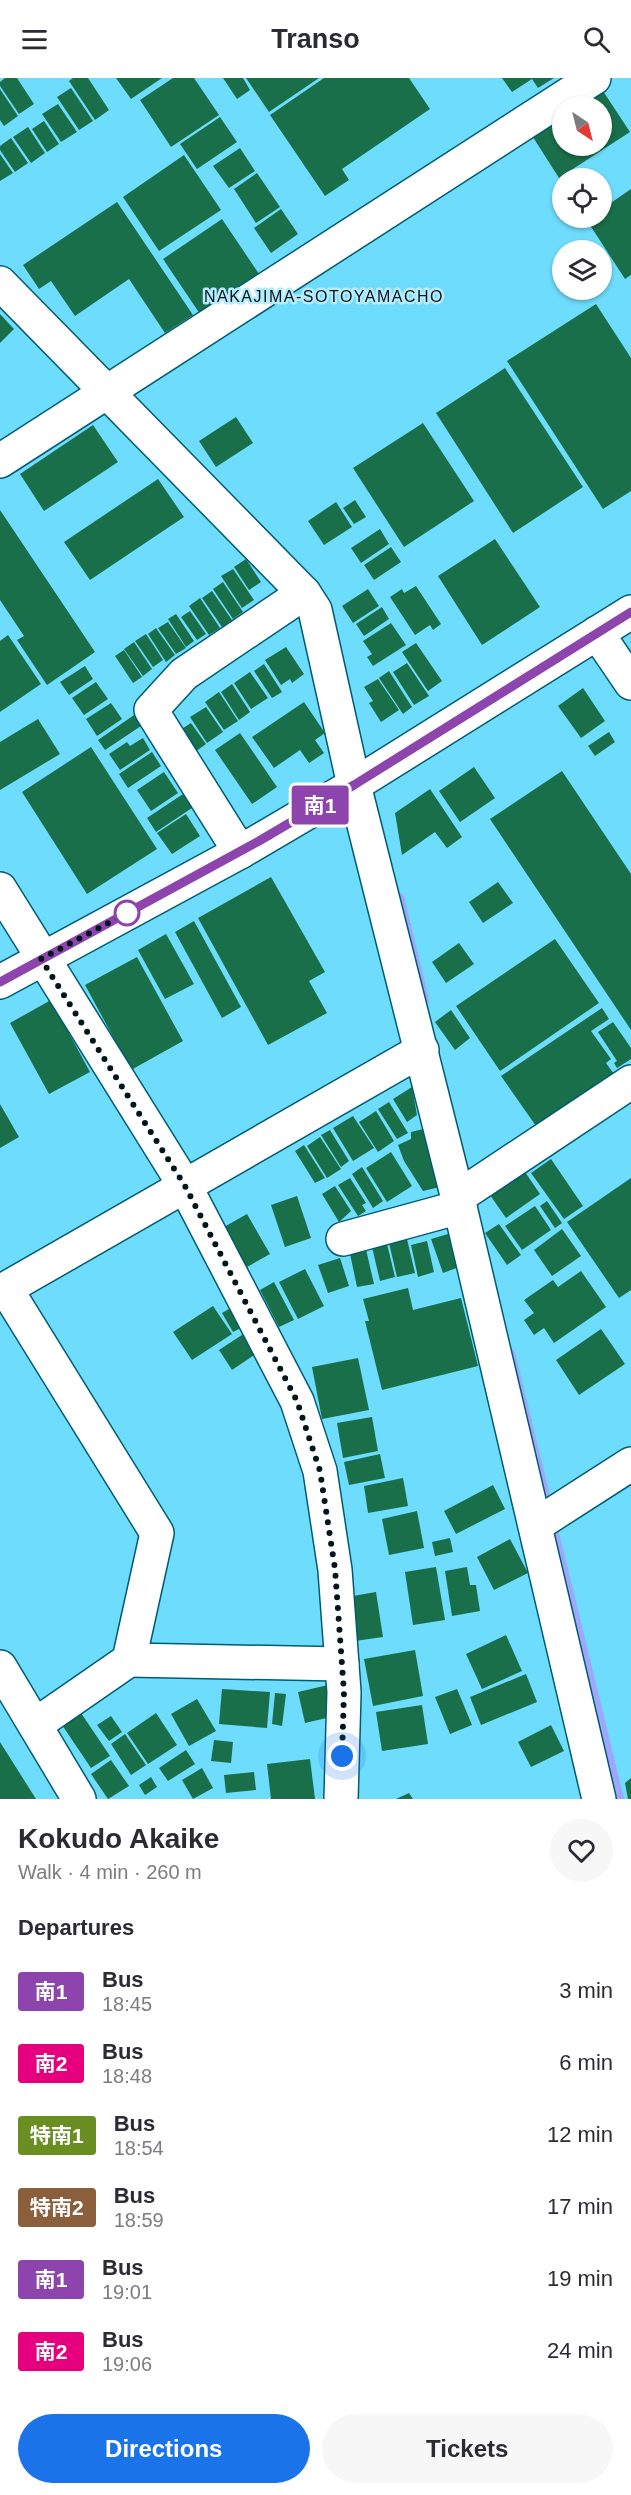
<!DOCTYPE html>
<html lang="en">
<head>
<meta charset="utf-8">
<style>
  body { margin:0; font-family:Helvetica,"Noto Sans JP",sans-serif; background:#f7f7f7; color:#2b2b33; height:100vh; display:flex; flex-direction:column; font-size:22px; white-space:nowrap }
  * { box-sizing:border-box; margin:0 }
  p { font-size:20px; color:#7c7c81 }
  .icon { flex:none; width:33px; height:33px; fill:none; stroke:currentColor; stroke-width:2; stroke-linecap:round; stroke-linejoin:round }
  .map { position:relative; height:1721px; overflow:hidden }
  .drawer { display:flex; flex-direction:column; background:#fff; flex:1 }
  .drawer>* { flex:none }
  .badge { padding:0 12px; border-radius:4px; font-size:21px; line-height:39px }
  .needle { width:39px; rotate:145deg }
  .controls { position:absolute; left:552px; top:18px; display:grid; gap:12px }
  .controls a { display:grid; place-items:center; width:60px; height:60px; border-radius:50%; background:#fff; box-shadow:0 2px 4px #0004; font-size:30px }
  .you { position:absolute; width:30px; height:30px; margin:-15px; border:4px solid #fff; border-radius:50%; background:#1a73e8; box-shadow:0 0 0 9px #1a73e833 }
  .map>.badge { position:absolute; translate:-50% -50%; box-shadow:0 0 0 3px #fff }
  h2 { padding:0 18px; font-size:22px; line-height:54px }
  .round { display:grid; place-items:center; flex:none; width:63px; height:63px; border-radius:32px; background:#f7f7f7 }
  .head { display:flex; align-items:center; justify-content:space-between; height:102px; padding:0 18px }
  h1 { font-size:28px; font-weight:800; line-height:45px }
  .button { display:flex; gap:12px; margin-top:auto; padding:12px 18px }
  .button a { flex:1; height:69px; border-radius:36px; background:#1a73e8; color:#fff; font-size:24px; font-weight:800; line-height:69px; text-align:center }
  .button a+a { background:#f7f7f7; color:#2b2b33 }
  ul { padding:0; list-style:none }
  li { display:flex; align-items:center; gap:18px; height:72px; padding:0 18px }
  li div { flex:1 }
  li b { display:block; font-size:22px }
  li em { font-style:normal }
  li .badge { min-width:66px; font-weight:700; text-align:center }
  header { display:flex; justify-content:space-between; align-items:center; height:78px; padding:0 18px; background:#fff; font-size:27px; font-weight:800 }
  .map>svg:first-child { display:block }
  .built { fill:#6edcfc; fill-rule:evenodd }
  .lines { fill:none; stroke-linecap:round; stroke-linejoin:round }
  .stream { stroke:#9fa6fe; stroke-width:8 }
  .building { fill:#196f49 }
  .minor-casing { stroke:#005c70; stroke-width:36 }
  .major-casing { stroke:#005c70; stroke-width:36 }
  .minor { stroke:#fff; stroke-width:33 }
  .major { stroke:#fff; stroke-width:33 }
  .line-casing { stroke:#fff; stroke-width:14 }
  .line { stroke:#8e44ad; stroke-width:9 }
  .walk { stroke:#02161c; stroke-width:6; stroke-dasharray:0 10.8 }
  .stop-dot { fill:#fff; stroke:#8e44ad; stroke-width:3 }
  .labels { text-anchor:middle; dominant-baseline:central; stroke-width:5; stroke-linejoin:round; paint-order:stroke }
  .neighbourhood-label { font-size:16px; letter-spacing:1.5px; fill:#02161c; stroke:#b6ecfd }
</style>
</head>
<body>
<header><svg class="icon" aria-label="menu" viewBox="0 0 24 24"><path d="M4 6h16M4 12h16M4 18h16"/></svg>Transo<svg class="icon" aria-label="search" viewBox="0 0 24 24"><circle cx="10" cy="10" r="6"/><path d="M15 15l6 6"/></svg></header>
<div class="map">
<svg width="631" height="1721" viewBox="0 0 631 1721">
  <rect width="100%" height="100%" fill="#97e2f9"/>
  <path class="built" d="M0,0H631V1721H0ZM562,28H602V68H562ZM562,100H602V140H562ZM562,172H602V212H562Z"/>
  <g class="lines">
    <g class="stream">
      <path d="M400,819L425,922"/>
      <path d="M511,1275L547,1422"/>
      <path d="M556,1459L620,1721"/>
    </g>
  </g>
  <g class="building">
    <path d="M5,0H17L34,26L19,36L0,8V4Z"/>
    <path d="M73,0H88L109,32L95,42L69,3Z"/>
    <path d="M116,0H162L131,21Z"/>
    <path d="M173,0H194L219,37L171,69L140,22Z"/>
    <path d="M223,0H243L250,12L237,21Z"/>
    <path d="M246,0H319L269,34Z"/>
    <path d="M324,0H409L430,31L342,91L349,102L325,118L270,37Z"/>
    <path d="M502,0H554L538,10L532,1L512,14Z"/>
    <path d="M71,10L93,43L79,52L57,19Z"/>
    <path d="M601,10L630,54L559,100L531,56L562,35V68H602V28H573Z"/>
    <path d="M0,11L18,38L4,48L0,42Z"/>
    <path d="M58,26L77,54L61,64L42,36Z"/>
    <path d="M220,39L237,64L197,91L180,66Z"/>
    <path d="M44,43L59,66L47,74L32,51Z"/>
    <path d="M28,49L45,75L31,85L13,59Z"/>
    <path d="M11,60L28,85L15,94L0,72V68Z"/>
    <path d="M240,70L255,93L229,110L213,88Z"/>
    <path d="M0,76L13,95L0,103Z"/>
    <path d="M184,77L221,132L159,173L123,119Z"/>
    <path d="M257,95L280,129L256,145L234,111Z"/>
    <path d="M631,111V197L625,201L586,141L602,140V131Z"/>
    <path d="M117,124L193,237L165,255L129,201L75,238L51,203L39,211L23,187Z"/>
    <path d="M281,131L298,156L271,175L254,150Z"/>
    <path d="M222,141L259,196L200,236L163,181Z"/>
    <path d="M596,226L631,280V413L603,431L507,283Z"/>
    <path d="M0,236L14,251L0,265Z"/>
    <path d="M505,290L583,409L513,455L436,335Z"/>
    <path d="M236,339L253,365L216,389L199,363Z"/>
    <path d="M423,345L474,423L404,469L353,390Z"/>
    <path d="M93,347L118,384L44,433L20,396Z"/>
    <path d="M158,401L184,439L90,502L64,464Z"/>
    <path d="M355,422L366,439L354,446L343,430Z"/>
    <path d="M336,424L352,449L324,467L308,443Z"/>
    <path d="M0,432L95,574L47,607L17,562L24,558L0,522Z"/>
    <path d="M380,451L389,466L361,485L351,470Z"/>
    <path d="M495,461L540,529L482,567L438,498Z"/>
    <path d="M391,469L401,484L374,502L364,487Z"/>
    <path d="M246,481L261,504L249,512L234,489Z"/>
    <path d="M233,491L254,522L242,530L221,498Z"/>
    <path d="M223,504L243,534L233,541L213,511Z"/>
    <path d="M416,508L441,546L433,552L430,547L415,557L390,519L402,511L404,515Z"/>
    <path d="M368,511L379,528L353,545L342,528Z"/>
    <path d="M212,513L232,542L222,549L202,520Z"/>
    <path d="M200,520L220,550L209,557L189,528Z"/>
    <path d="M382,529L389,541L364,558L356,546Z"/>
    <path d="M190,533L206,556L197,562L181,539Z"/>
    <path d="M176,536L194,563L186,569L168,541Z"/>
    <path d="M168,544L186,570L176,576L158,550Z"/>
    <path d="M391,545L406,567L373,588L367,579L372,576L363,563Z"/>
    <path d="M156,550L175,577L166,584L148,556Z"/>
    <path d="M146,556L163,582L153,589L135,563Z"/>
    <path d="M8,557L41,606L0,634V563Z"/>
    <path d="M134,564L152,591L143,598L124,571Z"/>
    <path d="M416,565L442,603L428,613L402,574Z"/>
    <path d="M286,569L304,596L292,605L290,601L281,607L265,582Z"/>
    <path d="M124,572L142,599L133,605L115,578Z"/>
    <path d="M407,585L429,618L414,627L393,594Z"/>
    <path d="M264,586L282,614L272,620L254,593Z"/>
    <path d="M85,588L93,601L69,617L60,604Z"/>
    <path d="M389,593L412,629L403,636L379,600Z"/>
    <path d="M250,594L268,620L251,631L234,605Z"/>
    <path d="M378,601L399,632L381,644L369,625L373,623L364,609Z"/>
    <path d="M96,604L108,621L84,637L72,620Z"/>
    <path d="M232,606L250,634L239,642L221,614Z"/>
    <path d="M583,610L605,643L581,660L558,628Z"/>
    <path d="M219,614L238,643L224,652L205,624Z"/>
    <path d="M304,624L325,655L315,662L324,675L309,685L300,672L274,690L252,659Z"/>
    <path d="M111,625L122,641L97,658L86,641Z"/>
    <path d="M206,629L223,654L207,665L190,639Z"/>
    <path d="M137,635L144,646L105,672L98,662Z"/>
    <path d="M38,641L60,676L0,712V664Z"/>
    <path d="M191,645L206,666L192,676L177,654Z"/>
    <path d="M609,654L615,664L595,678L588,668Z"/>
    <path d="M240,655L277,709L252,726L215,672Z"/>
    <path d="M143,660L150,672L120,692L109,676L127,664L130,668Z"/>
    <path d="M91,669L157,771L87,816L22,714Z"/>
    <path d="M152,674L161,688L128,710L119,696Z"/>
    <path d="M474,689L495,720L460,744L439,713Z"/>
    <path d="M562,693L631,796V952L490,741Z"/>
    <path d="M164,694L178,715L151,733L137,712Z"/>
    <path d="M430,711L462,759L447,770L435,754L402,777L395,735Z"/>
    <path d="M183,716L192,730L156,754L147,740Z"/>
    <path d="M186,736L200,758L172,776L157,755Z"/>
    <path d="M271,799L325,894L309,903L327,935L268,967L198,840Z"/>
    <path d="M498,804L513,825L483,845L469,824Z"/>
    <path d="M194,843L241,929L222,940L175,854Z"/>
    <path d="M166,856L194,906L165,921L138,872Z"/>
    <path d="M555,861L599,925L500,993L456,928Z"/>
    <path d="M459,865L474,886L446,905L432,884Z"/>
    <path d="M137,879L183,963L131,992L85,907Z"/>
    <path d="M51,922L90,994L49,1016L10,945Z"/>
    <path d="M602,930L609,941L591,953L611,981L606,985L614,996L536,1048L501,998Z"/>
    <path d="M451,932L470,960L455,972L435,944Z"/>
    <path d="M613,944L631,970V981L617,990L614,985L617,983L598,954Z"/>
    <path d="M412,1009L417,1037L407,1044L393,1021Z"/>
    <path d="M389,1024L408,1055L397,1061L378,1031Z"/>
    <path d="M0,1026L19,1059L0,1070Z"/>
    <path d="M376,1033L394,1063L378,1074L359,1044Z"/>
    <path d="M353,1038L374,1070L353,1083L333,1050Z"/>
    <path d="M427,1050L440,1109L423,1113L404,1083L398,1067L411,1061V1054Z"/>
    <path d="M330,1052L349,1083L341,1089L321,1057Z"/>
    <path d="M320,1059L341,1091L327,1100L307,1068Z"/>
    <path d="M304,1067L325,1100L315,1105L295,1073Z"/>
    <path d="M391,1074L412,1108L387,1124L366,1090Z"/>
    <path d="M551,1081L583,1128L564,1141L531,1095Z"/>
    <path d="M362,1089L383,1123L373,1130L352,1096Z"/>
    <path d="M525,1094L540,1116L506,1140L490,1117Z"/>
    <path d="M350,1100L366,1125L362,1127L366,1133L358,1138L338,1107Z"/>
    <path d="M631,1100V1212L619,1220L567,1144Z"/>
    <path d="M335,1108L351,1133L339,1144L322,1116Z"/>
    <path d="M297,1118L311,1160L285,1169L271,1127Z"/>
    <path d="M547,1123L562,1145L555,1150L540,1128Z"/>
    <path d="M535,1128L551,1152L522,1172L505,1148Z"/>
    <path d="M247,1136L270,1176L247,1189L224,1149Z"/>
    <path d="M499,1146L521,1177L507,1187L485,1155Z"/>
    <path d="M562,1151L581,1178L552,1198L534,1172Z"/>
    <path d="M448,1156L459,1189L443,1195L431,1161Z"/>
    <path d="M407,1161L415,1195L397,1199L389,1165Z"/>
    <path d="M427,1163L434,1194L418,1199L411,1167Z"/>
    <path d="M387,1166L395,1199L380,1203L372,1169Z"/>
    <path d="M365,1167L374,1206L357,1209L349,1171Z"/>
    <path d="M340,1180L349,1208L328,1215L318,1187Z"/>
    <path d="M305,1191L324,1228L298,1241L279,1204Z"/>
    <path d="M581,1193L606,1229L554,1265L544,1250L534,1257L524,1242L534,1235L524,1222L553,1202L558,1209Z"/>
    <path d="M274,1204L294,1242L279,1249L260,1212Z"/>
    <path d="M408,1210L413,1232L461,1220L478,1288L382,1312L365,1243H369L363,1221Z"/>
    <path d="M213,1228L232,1256L192,1282L173,1254Z"/>
    <path d="M234,1228L245,1248L233,1254L222,1235Z"/>
    <path d="M601,1251L625,1286L579,1317L556,1282Z"/>
    <path d="M248,1253L260,1273L232,1292L219,1272Z"/>
    <path d="M358,1280L369,1332L322,1341L312,1289Z"/>
    <path d="M372,1339L378,1373L343,1380L337,1345Z"/>
    <path d="M380,1376L385,1400L349,1407L344,1384Z"/>
    <path d="M403,1400L408,1428L368,1435L364,1408Z"/>
    <path d="M493,1407L505,1431L456,1456L444,1433Z"/>
    <path d="M417,1433L424,1470L389,1477L382,1441Z"/>
    <path d="M450,1460L453,1474L435,1478L432,1464Z"/>
    <path d="M510,1461L528,1495L494,1512L477,1479Z"/>
    <path d="M436,1489L445,1542L413,1547L405,1494Z"/>
    <path d="M467,1489L470,1507H476L480,1533L452,1538L445,1493Z"/>
    <path d="M376,1514L383,1559L355,1563L347,1519Z"/>
    <path d="M506,1557L522,1593L482,1611L466,1576Z"/>
    <path d="M415,1572L423,1618L373,1628L364,1581Z"/>
    <path d="M526,1596L537,1624L481,1647L470,1619Z"/>
    <path d="M328,1607L335,1638L305,1645L298,1614Z"/>
    <path d="M222,1611L270,1614L267,1650L219,1646Z"/>
    <path d="M457,1611L472,1647L450,1656L435,1619Z"/>
    <path d="M275,1615L286,1616L282,1648L272,1646Z"/>
    <path d="M197,1621L216,1653L189,1668L171,1636Z"/>
    <path d="M422,1627L428,1666L382,1673L376,1634Z"/>
    <path d="M81,1635L110,1678L91,1690L62,1647Z"/>
    <path d="M156,1635L177,1667L148,1686L127,1655Z"/>
    <path d="M111,1638L122,1654L109,1663L97,1647Z"/>
    <path d="M551,1647L564,1673L531,1689L518,1664Z"/>
    <path d="M125,1656L146,1687L131,1697L111,1666Z"/>
    <path d="M214,1662L233,1664L231,1685L211,1683Z"/>
    <path d="M0,1664L36,1721H0Z"/>
    <path d="M186,1672L195,1686L168,1703L159,1690Z"/>
    <path d="M310,1681L315,1721H271L267,1686Z"/>
    <path d="M111,1682L129,1708L108,1721L91,1696Z"/>
    <path d="M202,1690L213,1710L193,1721L182,1702Z"/>
    <path d="M254,1694L256,1712L226,1715L224,1697Z"/>
    <path d="M151,1699L157,1709L145,1717L139,1707Z"/>
    <path d="M631,1700V1721H628L625,1705Z"/>
    <path d="M409,1715L413,1721H396Z"/>
  </g>
  <g class="lines">
    <g class="minor-casing">
      <g id="minor">
        <path d="M0,205L304,515L315,532L354,707L460,1129L599,1721"/>
        <path d="M0,383L594,0"/>
        <path d="M597,555L631,605"/>
        <path d="M240,774L151,632L184,596L304,515"/>
        <path d="M0,811L185,1108L297,1323L320,1393L335,1492L344,1614L341,1721"/>
        <path d="M458,1119L631,1004"/>
        <path d="M343,1161L460,1129"/>
        <path d="M6,1211L157,1455L129,1582L35,1647"/>
        <path d="M0,1214L422,972"/>
        <path d="M536,1447L631,1386"/>
        <path d="M129,1582L342,1586"/>
        <path d="M0,1589L79,1721"/>
      </g>
    </g>
    <g class="major-casing">
      <path id="major" d="M0,904L240,774L354,707L631,534"/>
    </g>
    <use href="#minor" class="minor"/>
    <use href="#major" class="major"/>
  </g>
  <g class="lines">
    <g class="line-casing">
      <path id="line" d="M0,904L259,763L354,707L631,534"/>
    </g>
    <use href="#line" class="line"/>
    <path class="walk" d="M127,835L41,881L185,1108L297,1323L320,1393L335,1491L344,1614L342,1678"/>
  </g>
  <circle class="stop-dot" cx="127" cy="835" r="12"/>
  <g class="labels">
    <g class="neighbourhood-label">
      <text x="324" y="218">NAKAJIMA-SOTOYAMACHO</text>
    </g>
  </g>
</svg>
<div class="controls">
<a><svg class="needle" viewBox="-14 -14 28 28"><path d="M0-13l5 13h-10z" fill="#e53935"/><path d="M0 13l5-13h-10z" fill="#7c7c81"/></svg></a>
<a><svg class="icon" aria-label="locate" viewBox="0 0 24 24"><circle cx="12" cy="12" r="6"/><path d="M12 2v4M12 18v4M2 12h4M18 12h4"/></svg></a>
<a><svg class="icon" aria-label="layers" viewBox="0 0 24 24"><path d="M12 4l9 5-9 5-9-5zM3 14l9 5 9-5"/></svg></a>
</div>
<div class="you" style="left:342px;top:1678px"></div>
<b class="badge" style="left:320px;top:727px;background:#8e44ad;color:#fff">南1</b>
</div>
<section class="drawer">
<div class="head"><div><h1>Kokudo Akaike</h1><p>Walk · 4 min · 260 m</p></div><a class="round"><svg class="icon" aria-label="heart" viewBox="0 0 24 24"><path d="M12 20l-8-8c-3-5 5-10 8-4 3-6 11-1 8 4z"/></svg></a></div>
<h2>Departures</h2>
<ul>
<li><span class="badge" style="background:#8e44ad;color:#fff">南1</span><div><b>Bus</b><p>18:45</p></div><em>3 min</em></li>
<li><span class="badge" style="background:#e6007e;color:#fff">南2</span><div><b>Bus</b><p>18:48</p></div><em>6 min</em></li>
<li><span class="badge" style="background:#6b8e23;color:#fff">特南1</span><div><b>Bus</b><p>18:54</p></div><em>12 min</em></li>
<li><span class="badge" style="background:#8b5e3c;color:#fff">特南2</span><div><b>Bus</b><p>18:59</p></div><em>17 min</em></li>
<li><span class="badge" style="background:#8e44ad;color:#fff">南1</span><div><b>Bus</b><p>19:01</p></div><em>19 min</em></li>
<li><span class="badge" style="background:#e6007e;color:#fff">南2</span><div><b>Bus</b><p>19:06</p></div><em>24 min</em></li>
</ul>
<div class="button"><a>Directions</a><a>Tickets</a></div>
</section>
</body>
</html>
